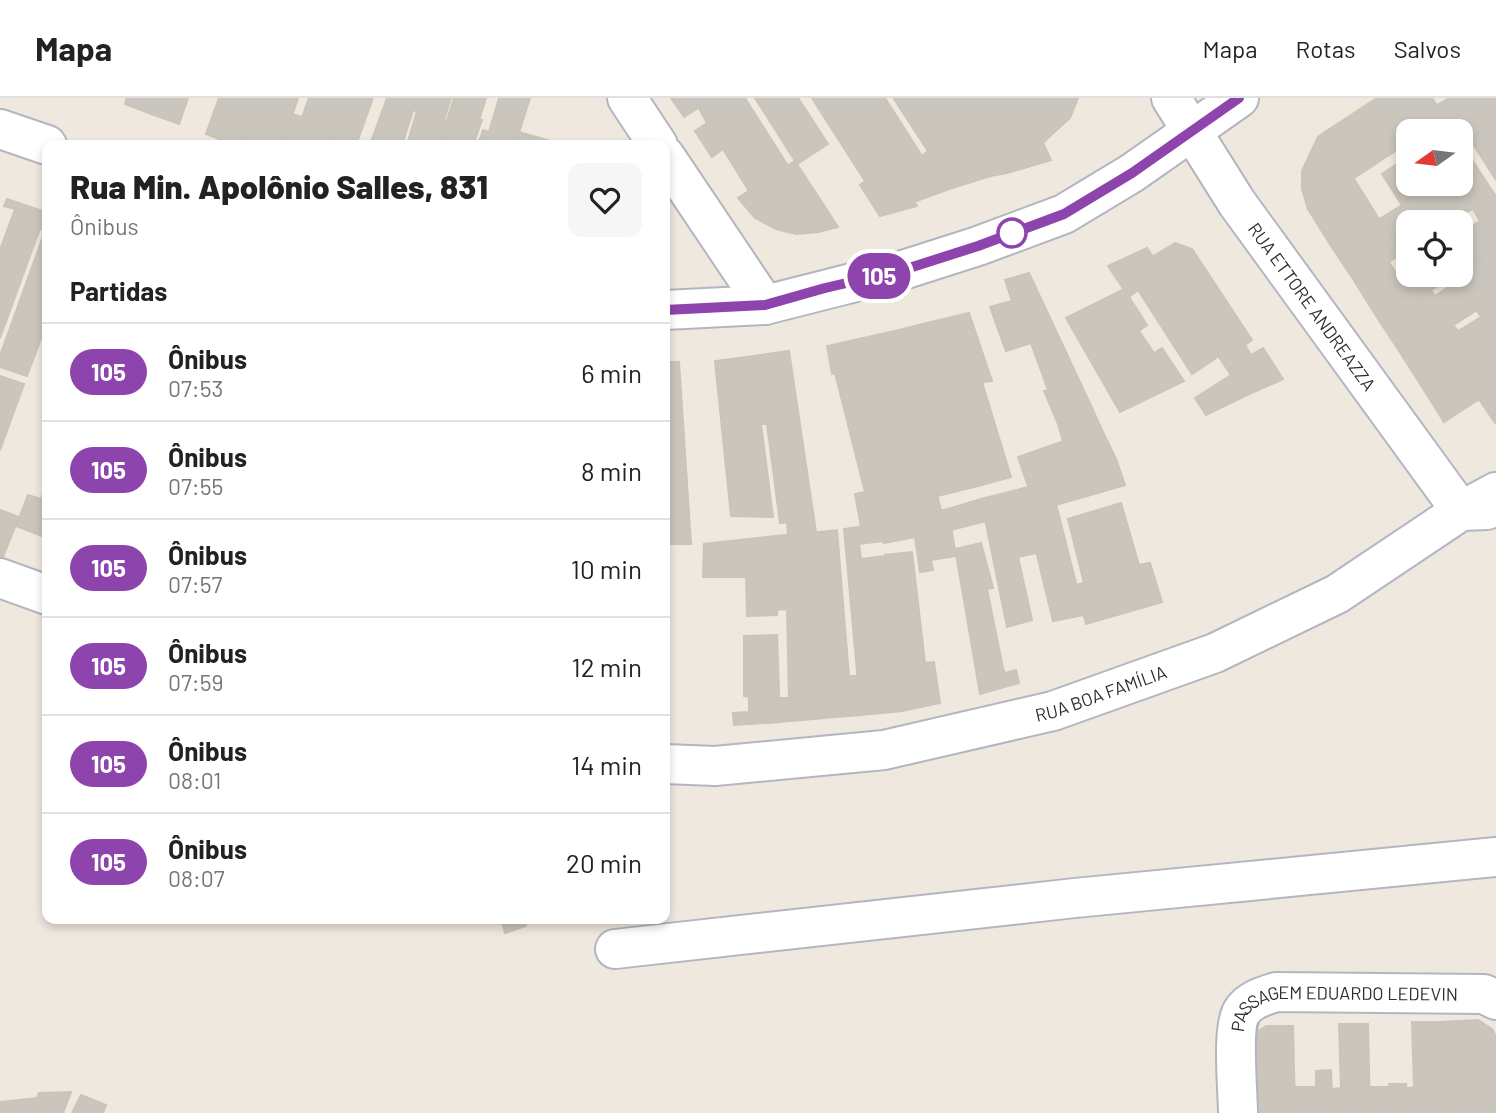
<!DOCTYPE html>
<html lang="pt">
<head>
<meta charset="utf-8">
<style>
  body { margin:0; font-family:Barlow,sans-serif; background:#f6f6f6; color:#222; height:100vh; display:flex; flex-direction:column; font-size:26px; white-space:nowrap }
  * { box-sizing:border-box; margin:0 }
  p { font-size:23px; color:#767676 }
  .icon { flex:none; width:38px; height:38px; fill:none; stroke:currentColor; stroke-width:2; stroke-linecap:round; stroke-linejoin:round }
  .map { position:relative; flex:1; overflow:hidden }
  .side { position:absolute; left:42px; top:42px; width:628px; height:784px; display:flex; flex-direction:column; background:#fff; border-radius:14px; box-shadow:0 4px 10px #0003 }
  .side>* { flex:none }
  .badge { padding:0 14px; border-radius:23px; font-size:24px; line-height:46px }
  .needle { width:46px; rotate:256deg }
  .buttons { position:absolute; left:1396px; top:21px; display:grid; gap:14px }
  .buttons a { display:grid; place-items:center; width:77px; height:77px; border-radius:14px; background:#fff; box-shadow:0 4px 10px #0003; font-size:35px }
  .map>.badge { position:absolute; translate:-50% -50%; box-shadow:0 0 0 4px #fff }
  h2 { padding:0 28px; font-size:26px; line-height:63px }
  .round { display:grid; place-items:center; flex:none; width:74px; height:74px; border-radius:14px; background:#f6f6f6 }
  .headline { display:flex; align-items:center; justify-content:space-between; height:119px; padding:0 28px }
  h1 { font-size:33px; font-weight:800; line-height:52px }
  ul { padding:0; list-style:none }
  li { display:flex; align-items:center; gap:21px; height:98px; padding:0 28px; border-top:2px solid #e0e0e0 }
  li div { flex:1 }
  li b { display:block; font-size:26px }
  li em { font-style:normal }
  li .badge { min-width:77px; font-weight:700; text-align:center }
  header { display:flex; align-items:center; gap:42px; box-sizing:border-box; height:98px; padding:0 35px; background:#fff; border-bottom:2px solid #e0e0e0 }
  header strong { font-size:33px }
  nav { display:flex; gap:38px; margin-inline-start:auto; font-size:24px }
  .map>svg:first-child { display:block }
  .building { fill:#cbc6bd; stroke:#cbc4b8; stroke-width:2 }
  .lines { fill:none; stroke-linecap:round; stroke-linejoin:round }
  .minor-casing { stroke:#b3b6c1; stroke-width:42 }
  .minor { stroke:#fff; stroke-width:38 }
  .line-casing { stroke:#fff; stroke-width:16 }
  .line { stroke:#8e44ad; stroke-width:10 }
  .stop-dot { fill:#fff; stroke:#8e44ad; stroke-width:3.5 }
  .labels { text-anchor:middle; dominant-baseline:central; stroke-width:6; stroke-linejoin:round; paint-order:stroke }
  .street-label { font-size:18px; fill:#2d2d2d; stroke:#fff }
</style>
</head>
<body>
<header>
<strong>Mapa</strong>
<nav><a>Mapa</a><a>Rotas</a><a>Salvos</a></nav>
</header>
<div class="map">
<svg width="1496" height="1015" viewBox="0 0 1496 1015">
  <rect width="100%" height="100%" fill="#efe8df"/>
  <g class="building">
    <path d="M127,0H157L151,16L125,6Z"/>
    <path d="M157,0H188L179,26L151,16Z"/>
    <path d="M219,0H258L240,47H235L206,36Z"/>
    <path d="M258,0H298L282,47H240Z"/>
    <path d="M309,0H344L327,47H282L292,16L302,19Z"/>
    <path d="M344,0H373L356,47H327Z"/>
    <path d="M387,0H417L402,47H370Z"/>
    <path d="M417,0H451L444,22L447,23L439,47H431L421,44L420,47H407L417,13L413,12Z"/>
    <path d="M454,0H486L479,22L450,13Z"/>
    <path d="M499,0H530L515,47H478L483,32L489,34Z"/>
    <path d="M671,0H714L684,19Z"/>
    <path d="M714,0H745L788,68L749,93L723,51L712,59L695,33L707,25L699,10Z"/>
    <path d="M755,0H798L828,46L797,66Z"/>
    <path d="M812,0H848L917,108L880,118L860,87L865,83Z"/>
    <path d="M848,0H885L922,58L928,53L952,90L914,104Z"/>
    <path d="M896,0H959L992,51L977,57L991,78L952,90L894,1Z"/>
    <path d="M959,0H1026L1043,27L992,51Z"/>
    <path d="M1026,0H1068L1060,17L1043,27Z"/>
    <path d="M1068,0H1078L1070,20L1050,38L1043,27L1060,17Z"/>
    <path d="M1377,0H1432L1445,20L1424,33H1409V44L1354,80L1325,34Z"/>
    <path d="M1449,0H1479L1496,28V82L1466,35L1461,39V33H1454L1437,7Z"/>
    <path d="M1479,0H1496V28Z"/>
    <path d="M450,13L482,22L473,47H439Z"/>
    <path d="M1445,20L1454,33H1432L1429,30Z"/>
    <path d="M1043,27L1050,38L1043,45L1051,62L1007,75L992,51Z"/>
    <path d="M519,34L557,45V47H515Z"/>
    <path d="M1325,34L1354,80L1308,111L1302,91V73L1318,39Z"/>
    <path d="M1461,45L1472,62L1461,69Z"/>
    <path d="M992,51L1007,75L991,78L977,57Z"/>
    <path d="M1409,58V86H1435L1402,107L1382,76Z"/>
    <path d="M1472,62L1495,97L1451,124H1409V151L1395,160L1372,126L1435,86H1461V69Z"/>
    <path d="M795,63L797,66L838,129L819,134L796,136L776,131L755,120L738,100Z"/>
    <path d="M1354,81L1379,121L1333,151L1308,111Z"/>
    <path d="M1495,97L1496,100V150L1461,173V134L1480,123L1473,111Z"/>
    <path d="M7,101L46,114L20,185L0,178V152L15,111L4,108Z"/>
    <path d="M46,114L47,115V224L27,278L0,269V255H1L45,133L40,130Z"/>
    <path d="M1372,126L1395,160L1355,184L1333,151Z"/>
    <path d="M1175,145L1192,151L1252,242L1245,247L1251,257L1263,250L1283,281L1245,298L1152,159Z"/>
    <path d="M1147,150L1219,258L1192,276L1138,192L1129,199L1108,168Z"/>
    <path d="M1496,150V200L1403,259L1380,224L1431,192L1435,198L1456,184L1452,179L1455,177H1461V173Z"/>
    <path d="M1389,164L1396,175L1409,167V177H1455L1380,224L1355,184Z"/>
    <path d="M1029,175L1093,312L1058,326L1044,293L1048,292L1031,245L1006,253L990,209L1012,203L1005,182Z"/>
    <path d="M0,178L20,185L0,240Z"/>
    <path d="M1124,191L1147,227L1139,233L1154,255L1162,250L1184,283L1120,314L1066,220Z"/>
    <path d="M1496,200V246L1424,292L1403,259L1454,228L1458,233L1481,219L1477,213Z"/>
    <path d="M969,215L992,283L982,284L1011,379L978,388L931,224Z"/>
    <path d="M931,224L978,388L937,398L895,233Z"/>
    <path d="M895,233L941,412L861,429L855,396L865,394L835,275L832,276L827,248Z"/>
    <path d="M1496,246V290L1444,324L1424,292Z"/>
    <path d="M789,253L816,434L788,436L787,424L780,425L767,326H761L753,258Z"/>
    <path d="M753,258L761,326L773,419L731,418L715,263Z"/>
    <path d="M665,264H679L691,446H665Z"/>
    <path d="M1231,277L1245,298L1206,317L1195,300Z"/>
    <path d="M0,278L24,286L0,352Z"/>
    <path d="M1496,290V324L1495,325L1479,301Z"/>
    <path d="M1093,312L1101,330L1063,343L1058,326Z"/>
    <path d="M1101,330L1116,361L1028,388L1018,359Z"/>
    <path d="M1116,361L1125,387L1056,407L1050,382Z"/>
    <path d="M1050,382L1084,517L1053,523L1021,391Z"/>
    <path d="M47,385V440L16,428L28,397L41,401Z"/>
    <path d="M1021,391L1036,455L1018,459L1032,522L1007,529L981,401Z"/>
    <path d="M981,401L986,423L951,432L948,411Z"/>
    <path d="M1121,405L1139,467L1150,465L1162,504L1086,526L1076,487L1084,485L1068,421Z"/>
    <path d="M948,411L956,458L931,462L933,472L920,474L912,418Z"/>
    <path d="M0,412L19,419L3,459L0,458Z"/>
    <path d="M912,418L916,439L884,445L882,425Z"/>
    <path d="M882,425L884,443L859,446L861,461L885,458L902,613L861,617L844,431Z"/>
    <path d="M837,432L849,578H858L861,617L824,620L811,435Z"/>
    <path d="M811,435L824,620L780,624L779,600H789L787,511L777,512L775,438Z"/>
    <path d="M775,438L777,517L747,518L746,479H703L704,446Z"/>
    <path d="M981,445L993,490L987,491L988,496L964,502L955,451Z"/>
    <path d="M912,454L925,565L934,564L940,605L902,613L885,457Z"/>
    <path d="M988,496L1003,570L1005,575L1016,572L1019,585L980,596L964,502Z"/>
    <path d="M777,537L780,624L734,627L733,615L749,614V599L744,598V538Z"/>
    <path d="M501,821H523L526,828L505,835Z"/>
    <path d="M1478,922L1492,931L1496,938V986L1442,987L1441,924Z"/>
    <path d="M1412,924H1441L1442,1004L1421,1005V989H1414Z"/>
    <path d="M1339,926H1368L1370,1015H1333L1332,991L1341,990Z"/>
    <path d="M1266,928H1293L1295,1013L1279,1014V999H1253L1254,939L1260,932Z"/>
    <path d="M1331,972L1333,1015H1295V989H1316V973Z"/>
    <path d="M1389,986H1406L1407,1015H1370V989H1389Z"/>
    <path d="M1496,986V1015H1442V987Z"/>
    <path d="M1421,989V1005L1442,1004V1015H1407L1406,990Z"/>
    <path d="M71,994L63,1015H31L39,995Z"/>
    <path d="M81,997L106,1007L103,1015H72Z"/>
    <path d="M1253,999H1279V1014L1295,1013V1015H1254Z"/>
    <path d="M38,1000L31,1015H0V1004Z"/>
  </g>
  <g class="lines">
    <g class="minor-casing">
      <g id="minor">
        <path d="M627,0L658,47"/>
        <path id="s1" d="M1171,0L1237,105L1461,413L1487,412"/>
        <path d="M0,31L47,47"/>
        <path d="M665,58L765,207"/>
        <path d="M665,212L765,207L903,172L978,148L1064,116L1132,75L1239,0"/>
        <path d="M0,480L47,497"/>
        <path id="s2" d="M665,666L715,668L884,652L1053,613L1215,555L1337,496L1461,413L1496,394"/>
        <path d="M615,851L1075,800L1496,759"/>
        <path id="s3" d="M1238,1015C1238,994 1231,926 1243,912C1251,901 1264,898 1276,894L1484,896L1496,902"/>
      </g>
    </g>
    <use href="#minor" class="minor"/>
  </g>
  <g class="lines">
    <g class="line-casing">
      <path id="line" d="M665,212L765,207L825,190L903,172L978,148L1064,116L1132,75L1239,0"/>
    </g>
    <use href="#line" class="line"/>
  </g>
  <circle class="stop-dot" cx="1012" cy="135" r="14"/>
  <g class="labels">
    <g class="street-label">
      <text stroke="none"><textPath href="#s1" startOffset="252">RUA ETTORE ANDREAZZA</textPath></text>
      <text stroke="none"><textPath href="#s2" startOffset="444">RUA BOA FAMÍLIA</textPath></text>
      <text stroke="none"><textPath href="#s3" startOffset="203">PASSAGEM EDUARDO LEDEVIN</textPath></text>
    </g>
  </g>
</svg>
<div class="buttons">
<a><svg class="needle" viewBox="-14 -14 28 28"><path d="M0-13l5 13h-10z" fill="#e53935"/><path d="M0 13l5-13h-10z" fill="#767676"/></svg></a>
<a><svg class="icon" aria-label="locate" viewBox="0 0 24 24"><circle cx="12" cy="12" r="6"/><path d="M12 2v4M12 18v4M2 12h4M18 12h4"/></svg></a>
</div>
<b class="badge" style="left:879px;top:178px;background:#8e44ad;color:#fff">105</b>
<section class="side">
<div class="headline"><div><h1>Rua Min. Apolônio Salles, 831</h1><p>Ônibus</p></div><a class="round"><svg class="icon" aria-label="heart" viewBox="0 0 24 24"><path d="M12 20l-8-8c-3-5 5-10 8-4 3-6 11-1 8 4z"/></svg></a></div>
<h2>Partidas</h2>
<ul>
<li><span class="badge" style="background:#8e44ad;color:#fff">105</span><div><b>Ônibus</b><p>07:53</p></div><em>6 min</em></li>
<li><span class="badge" style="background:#8e44ad;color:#fff">105</span><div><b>Ônibus</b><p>07:55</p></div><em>8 min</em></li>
<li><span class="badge" style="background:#8e44ad;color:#fff">105</span><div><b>Ônibus</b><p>07:57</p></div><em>10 min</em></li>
<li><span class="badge" style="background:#8e44ad;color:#fff">105</span><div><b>Ônibus</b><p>07:59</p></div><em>12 min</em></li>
<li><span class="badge" style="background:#8e44ad;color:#fff">105</span><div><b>Ônibus</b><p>08:01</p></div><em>14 min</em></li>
<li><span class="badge" style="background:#8e44ad;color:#fff">105</span><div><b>Ônibus</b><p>08:07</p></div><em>20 min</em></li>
</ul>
</section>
</div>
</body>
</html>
